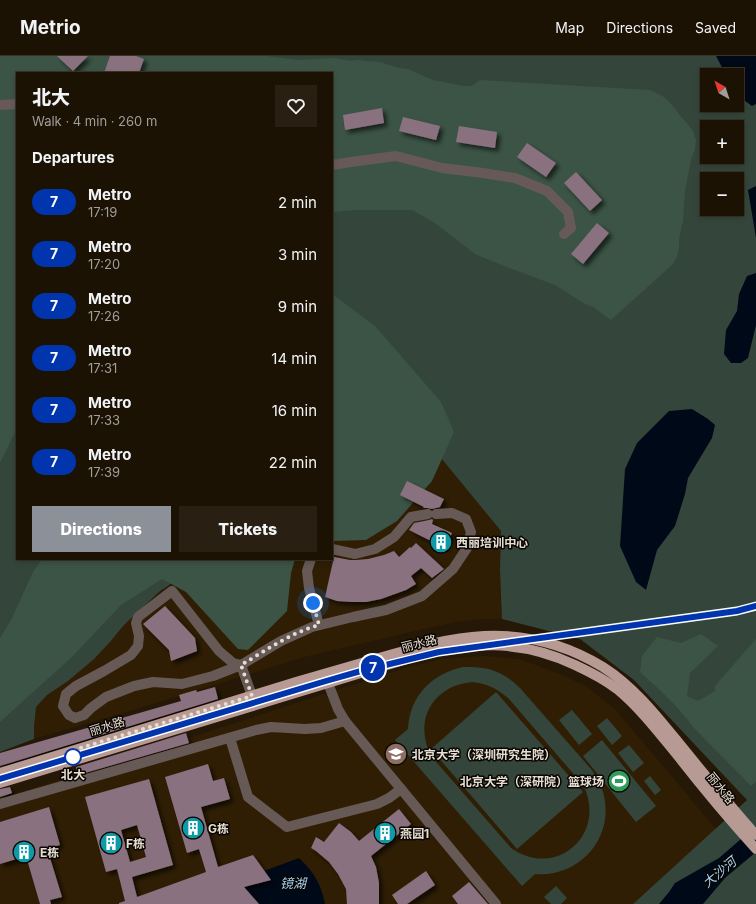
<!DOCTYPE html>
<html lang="en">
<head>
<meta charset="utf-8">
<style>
  body { margin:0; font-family:Inter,"Noto Sans SC",sans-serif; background:#292013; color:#f1f3f6; height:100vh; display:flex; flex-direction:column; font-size:15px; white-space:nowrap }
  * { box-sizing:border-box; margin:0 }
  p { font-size:13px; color:#a09e9a }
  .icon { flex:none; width:22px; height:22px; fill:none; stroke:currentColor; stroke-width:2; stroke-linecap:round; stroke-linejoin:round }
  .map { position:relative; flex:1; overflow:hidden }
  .panel { position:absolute; left:16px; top:16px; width:317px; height:488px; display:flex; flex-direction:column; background:#1c1204; border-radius:0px; box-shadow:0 2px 6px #0003,0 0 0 1px #3a3226 }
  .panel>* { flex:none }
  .badge { padding:0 8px; border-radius:13px; font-size:14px; line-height:26px }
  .needle { width:26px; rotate:321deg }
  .tools { position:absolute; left:700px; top:12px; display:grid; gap:8px }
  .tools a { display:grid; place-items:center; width:44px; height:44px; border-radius:0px; background:#1c1204; box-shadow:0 2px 6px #0003,0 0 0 1px #3a3226; font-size:20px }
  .you { position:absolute; width:20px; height:20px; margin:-10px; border:3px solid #fff; border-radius:50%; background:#1a73e8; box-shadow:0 0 0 6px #1a73e833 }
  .map>.badge { position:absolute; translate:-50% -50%; box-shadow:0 0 0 2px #fff }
  h2 { padding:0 16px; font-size:15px; line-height:36px }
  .round { display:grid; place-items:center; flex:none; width:42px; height:42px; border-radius:0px; background:#292013 }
  .headline { display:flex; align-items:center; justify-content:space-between; height:68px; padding:0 16px }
  h1 { font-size:19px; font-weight:800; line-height:30px }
  .action { display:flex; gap:8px; margin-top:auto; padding:8px 16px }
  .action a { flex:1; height:46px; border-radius:0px; background:#8c9099; color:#fff; font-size:16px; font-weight:800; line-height:46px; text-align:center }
  .action a+a { background:#292013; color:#f1f3f6 }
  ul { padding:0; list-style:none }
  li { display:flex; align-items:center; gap:12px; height:52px; padding:0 16px }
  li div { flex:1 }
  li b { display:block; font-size:15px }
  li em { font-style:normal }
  li .badge { min-width:44px; font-weight:700; text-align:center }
  header { display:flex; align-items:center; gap:24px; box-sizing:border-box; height:56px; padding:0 20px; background:#1c1204; border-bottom:1px solid #3a3226 }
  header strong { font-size:19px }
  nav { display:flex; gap:22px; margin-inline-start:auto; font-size:14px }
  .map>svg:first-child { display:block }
  .built { fill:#2f1e04 }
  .green { fill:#34463b; fill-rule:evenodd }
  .forest { fill:#3b5445 }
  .water { fill:#000917 }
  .building { fill:#8a717f; fill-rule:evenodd; filter:url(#shadow) }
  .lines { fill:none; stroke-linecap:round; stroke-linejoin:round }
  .minor { stroke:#675a56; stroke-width:10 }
  .major { stroke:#b69a93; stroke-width:10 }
  .line-casing { stroke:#fff; stroke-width:9 }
  .line { stroke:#0035ad; stroke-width:6 }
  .walk { stroke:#e7ded3; stroke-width:4; stroke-dasharray:0 7.2 }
  .stop-dot { fill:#fff; stroke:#0035ad; stroke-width:2 }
  .labels { text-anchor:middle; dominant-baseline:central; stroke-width:3; stroke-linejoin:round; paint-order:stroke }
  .poi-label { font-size:12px; font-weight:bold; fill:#e7ded3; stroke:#090501; text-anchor:start }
  .street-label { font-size:12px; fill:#e7ded3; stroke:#090501 }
  .stop-label { font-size:12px; font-weight:bold; fill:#e7ded3; stroke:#090501 }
  .water-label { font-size:13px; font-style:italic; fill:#a1d1f5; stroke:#090501 }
</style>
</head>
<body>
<header>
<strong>Metrio</strong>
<nav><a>Map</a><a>Directions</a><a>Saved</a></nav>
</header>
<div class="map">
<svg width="756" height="848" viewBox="0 0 756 848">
  <defs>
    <filter id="shadow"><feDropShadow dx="3.5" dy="3.5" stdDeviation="2" flood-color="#0009"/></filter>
  </defs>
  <rect width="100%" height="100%" fill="#251806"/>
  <g class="built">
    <path d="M332,396L441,402L501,475L500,514L502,563H482L457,566L428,572L304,601L160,646L34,683V671L36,651L47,639L68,625L110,586L123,570L160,535L169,530L200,503H332Z"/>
    <path d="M483,600L519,603L555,616L586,630L615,653L716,773L633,848H0V743L408,611L442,603Z"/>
  </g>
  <g class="green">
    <path d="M0,0H756V848H633L747,744L634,624L580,583L502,563L500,514L501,475L441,402L332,396V17H17V503H200L168,530L160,535L123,570L110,586L94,603L68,625L47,639L36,651L34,671V683L0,696ZM707,19H737V49H707ZM707,71H737V101H707ZM707,123H737V153H707Z"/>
    <path d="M463,611C487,610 503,615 520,632L591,713C597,721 602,730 604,740C614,783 578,822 535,818L522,830L395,684L408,673C410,639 432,618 463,611ZM473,626C488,628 498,633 509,643L583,729C608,778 556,824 511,792L431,700C413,664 433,629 473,626Z"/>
    <path d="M496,636L583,736L517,793L431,693Z"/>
    <path d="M572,654L592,678L579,689L559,664Z"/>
    <path d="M607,662L622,680L612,689L597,670Z"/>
    <path d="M602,684L656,750L636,766L583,700Z"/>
    <path d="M629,689L644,707L633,716L618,697Z"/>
    <path d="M650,720L661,734L655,739L644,725Z"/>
    <path d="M556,830L567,842L561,848H551L544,841Z"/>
  </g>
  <g class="forest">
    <path d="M0,0H267L298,4L335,2L351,5L357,4L380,6L399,12L408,13L433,24L464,30H472L480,24L650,34L664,41L671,48L693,75L696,84L695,94L691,103L689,114L685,135L683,165L679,183V192L677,201L673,208L611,264L593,251L585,248L555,229L499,208L475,198L435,167L412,154H354L332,156V17H17V372L0,407Z"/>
    <path d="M332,238L375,270L441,346L454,376L432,425L397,465L366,484L332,485Z"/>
    <path d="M42,503H295L291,517L287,555L248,594L238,593L186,536L162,523L121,549L73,600L0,666V582L11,564L33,516Z"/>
    <path d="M701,578L718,590L690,617L687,640L698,645L715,635V630L756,583V726L751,730L693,671C678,650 659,633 640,616L642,600L657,581L681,587Z"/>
  </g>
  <g class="water">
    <path d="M716,0H756V48L752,50L737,39V19H726Z"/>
    <path d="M756,130V182L748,134Z"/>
    <path d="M756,217V269L748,302L741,307H731L724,298L726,274L737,255L739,238L747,220Z"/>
    <path d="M692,353L708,363L715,369L712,382L688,422L685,438L675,470L657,494L646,534L636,526L620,490L625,413L637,387L669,355Z"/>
    <path d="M756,770V796L725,822L703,848H659L669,836L675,827L719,802Z"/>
    <path d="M299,802C314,816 321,828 325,848H187L270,824L264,815Z"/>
  </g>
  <g class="building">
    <path d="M57,0H88L73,15Z"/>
    <path d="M110,0H136L144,3L139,17H104Z"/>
    <path d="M382,52L384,67L345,74L343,59Z"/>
    <path d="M403,61L440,70L436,84L399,75Z"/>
    <path d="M459,70L497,76L495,92L456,86Z"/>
    <path d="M527,87L556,107L546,121L517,101Z"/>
    <path d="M576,116L602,144L590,155L564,127Z"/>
    <path d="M597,167L609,177L583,208L571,198Z"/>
    <path d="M407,425L444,443L440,451L432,453L427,452H423L424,451L400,439Z"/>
    <path d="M432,463L433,464L432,468L452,477L445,492L409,474L414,467L429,464Z"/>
    <path d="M416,487L444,513L432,522L421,512L411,520L416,528L406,534L381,543L366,546H352L337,545L325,541L334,501L350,504H356L368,503L384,499L394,495L399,501L410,491L411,492Z"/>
    <path d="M165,550L195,582L197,595L171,605L169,594L143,568Z"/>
    <path d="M215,631L218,643L0,710V697L181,645L179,639L196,634L197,636Z"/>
    <path d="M186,677L189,687L78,719L76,711Z"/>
    <path d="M208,708L213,725L224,722L230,743L201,751L218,811L253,799L271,824L244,831L259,848H119V847L125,845L117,813L106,816L85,741L149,723L173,809L132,821L137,841L206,816L199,793L187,797L165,721ZM137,769L146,801L130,806L121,774Z"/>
    <path d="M10,731L12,737L0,741V733Z"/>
    <path d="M49,751L60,789L47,792L62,841L50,844L51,848H40L26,800L0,808V766Z"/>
    <path d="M399,753L411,768L371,800L376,811L379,827V848H347L346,833L338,818L329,806L316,795L311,792L316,781L324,786L339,767L351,776L359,785Z"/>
    <path d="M426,815L435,829L407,848H398L392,839Z"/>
    <path d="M469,826L488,848H458L452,840Z"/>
  </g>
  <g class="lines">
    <g class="minor">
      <path d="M0,49L17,48"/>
      <path d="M332,109L351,106L396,100L442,112L483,117L515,122L547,135L568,156L571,172L564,178"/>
      <path d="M332,493L355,498L375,493L394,481L411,461L428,458"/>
      <path d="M311,503L307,515L309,532L319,569"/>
      <path d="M328,627L338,653L345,665L496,848"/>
      <path d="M252,640L241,609L233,607L219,595L172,535L138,561L136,567L139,580L138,590L131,599L104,615L76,630L66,638L63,650L69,659L75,662L84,659L91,652L106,641L134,630L153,626L182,628L213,620L241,609L281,585L312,571L353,561L386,554L422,540L453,513L467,492L471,476L466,463L452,457L436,458"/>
      <path d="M230,682L248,741L287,771L377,748L389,742L401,733"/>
      <path d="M0,748L256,674L271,671L305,673L321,672L345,665"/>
    </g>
    <g class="major">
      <path d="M0,717C99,687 197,656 296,626C324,618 351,610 379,602C414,592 447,582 484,580C526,578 567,589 603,611C633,630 656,659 678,686C704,718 729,749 756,779"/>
      <path d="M0,727L410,602C468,586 519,582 575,609C590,616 604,623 617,633C640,652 659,677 678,700C703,732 729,763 756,793"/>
    </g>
  </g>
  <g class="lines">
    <g class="line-casing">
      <path id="line" d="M0,723L326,625L361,615L439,596L737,555L756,550"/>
    </g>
    <use href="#line" class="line"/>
    <path class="walk" d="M73,701L74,694L252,640L241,609C265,595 292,576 319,569L313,547"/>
  </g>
  <defs>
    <g id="building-disc" transform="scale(1.15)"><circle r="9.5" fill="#0f9aa8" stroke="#090501"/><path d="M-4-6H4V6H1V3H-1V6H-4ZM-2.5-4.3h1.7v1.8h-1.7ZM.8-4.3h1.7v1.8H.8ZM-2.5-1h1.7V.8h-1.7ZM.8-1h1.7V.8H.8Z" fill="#fff"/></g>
    <g id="university-disc" transform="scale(1.15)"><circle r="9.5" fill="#8d6e63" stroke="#090501"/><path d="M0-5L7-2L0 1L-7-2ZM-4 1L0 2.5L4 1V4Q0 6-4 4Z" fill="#fff"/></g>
    <g id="stadium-disc" transform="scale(1.15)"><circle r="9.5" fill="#2e9e5b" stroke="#090501"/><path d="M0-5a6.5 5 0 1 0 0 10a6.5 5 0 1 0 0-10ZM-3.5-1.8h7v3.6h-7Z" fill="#fff"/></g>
  </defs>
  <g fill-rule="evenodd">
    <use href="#building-disc" x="441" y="486"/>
    <use href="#university-disc" x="396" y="698"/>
    <use href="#stadium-disc" x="619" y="725"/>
    <use href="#building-disc" x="193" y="772"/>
    <use href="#building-disc" x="385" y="777"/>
    <use href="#building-disc" x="111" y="787"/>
    <use href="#building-disc" x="24" y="796"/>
  </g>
  <circle class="stop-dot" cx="73" cy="701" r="8"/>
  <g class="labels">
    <g class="poi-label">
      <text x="456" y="486">西丽培训中心</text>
      <text x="412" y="698">北京大学（深圳研究生院）</text>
      <text x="604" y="725" text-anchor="end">北京大学（深研院）篮球场</text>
      <text x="208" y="772">G栋</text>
      <text x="400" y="777">燕园1</text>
      <text x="126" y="787">F栋</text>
      <text x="40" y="796">E栋</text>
    </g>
    <g class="street-label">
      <text transform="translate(419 587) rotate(-14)">丽水路</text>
      <text transform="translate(107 670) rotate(-17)">丽水路</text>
      <text transform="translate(721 732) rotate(51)">丽水路</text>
    </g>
    <g class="stop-label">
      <text x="73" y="718">北大</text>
    </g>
    <g class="water-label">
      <text transform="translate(719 816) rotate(-40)">大沙河</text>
      <text x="293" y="827">镜湖</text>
    </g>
  </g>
</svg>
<div class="tools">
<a><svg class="needle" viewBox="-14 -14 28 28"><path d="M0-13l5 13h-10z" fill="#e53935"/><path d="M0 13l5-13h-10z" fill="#a09e9a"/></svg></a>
<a>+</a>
<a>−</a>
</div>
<div class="you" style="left:313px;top:547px"></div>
<b class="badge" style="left:373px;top:612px;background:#0035ad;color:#fff">7</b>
<section class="panel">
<div class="headline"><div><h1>北大</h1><p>Walk · 4 min · 260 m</p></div><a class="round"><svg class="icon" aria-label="heart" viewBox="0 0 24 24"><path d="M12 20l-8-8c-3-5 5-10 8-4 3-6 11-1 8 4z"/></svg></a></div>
<h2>Departures</h2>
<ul>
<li><span class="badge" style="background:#0035ad;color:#fff">7</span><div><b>Metro</b><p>17:19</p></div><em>2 min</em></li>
<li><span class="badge" style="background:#0035ad;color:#fff">7</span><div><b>Metro</b><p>17:20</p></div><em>3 min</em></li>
<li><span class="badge" style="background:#0035ad;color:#fff">7</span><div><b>Metro</b><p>17:26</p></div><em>9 min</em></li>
<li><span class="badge" style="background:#0035ad;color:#fff">7</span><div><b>Metro</b><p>17:31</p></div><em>14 min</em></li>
<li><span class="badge" style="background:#0035ad;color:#fff">7</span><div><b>Metro</b><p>17:33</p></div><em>16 min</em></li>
<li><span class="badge" style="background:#0035ad;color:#fff">7</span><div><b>Metro</b><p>17:39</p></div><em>22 min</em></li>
</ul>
<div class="action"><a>Directions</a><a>Tickets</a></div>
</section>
</div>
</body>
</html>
